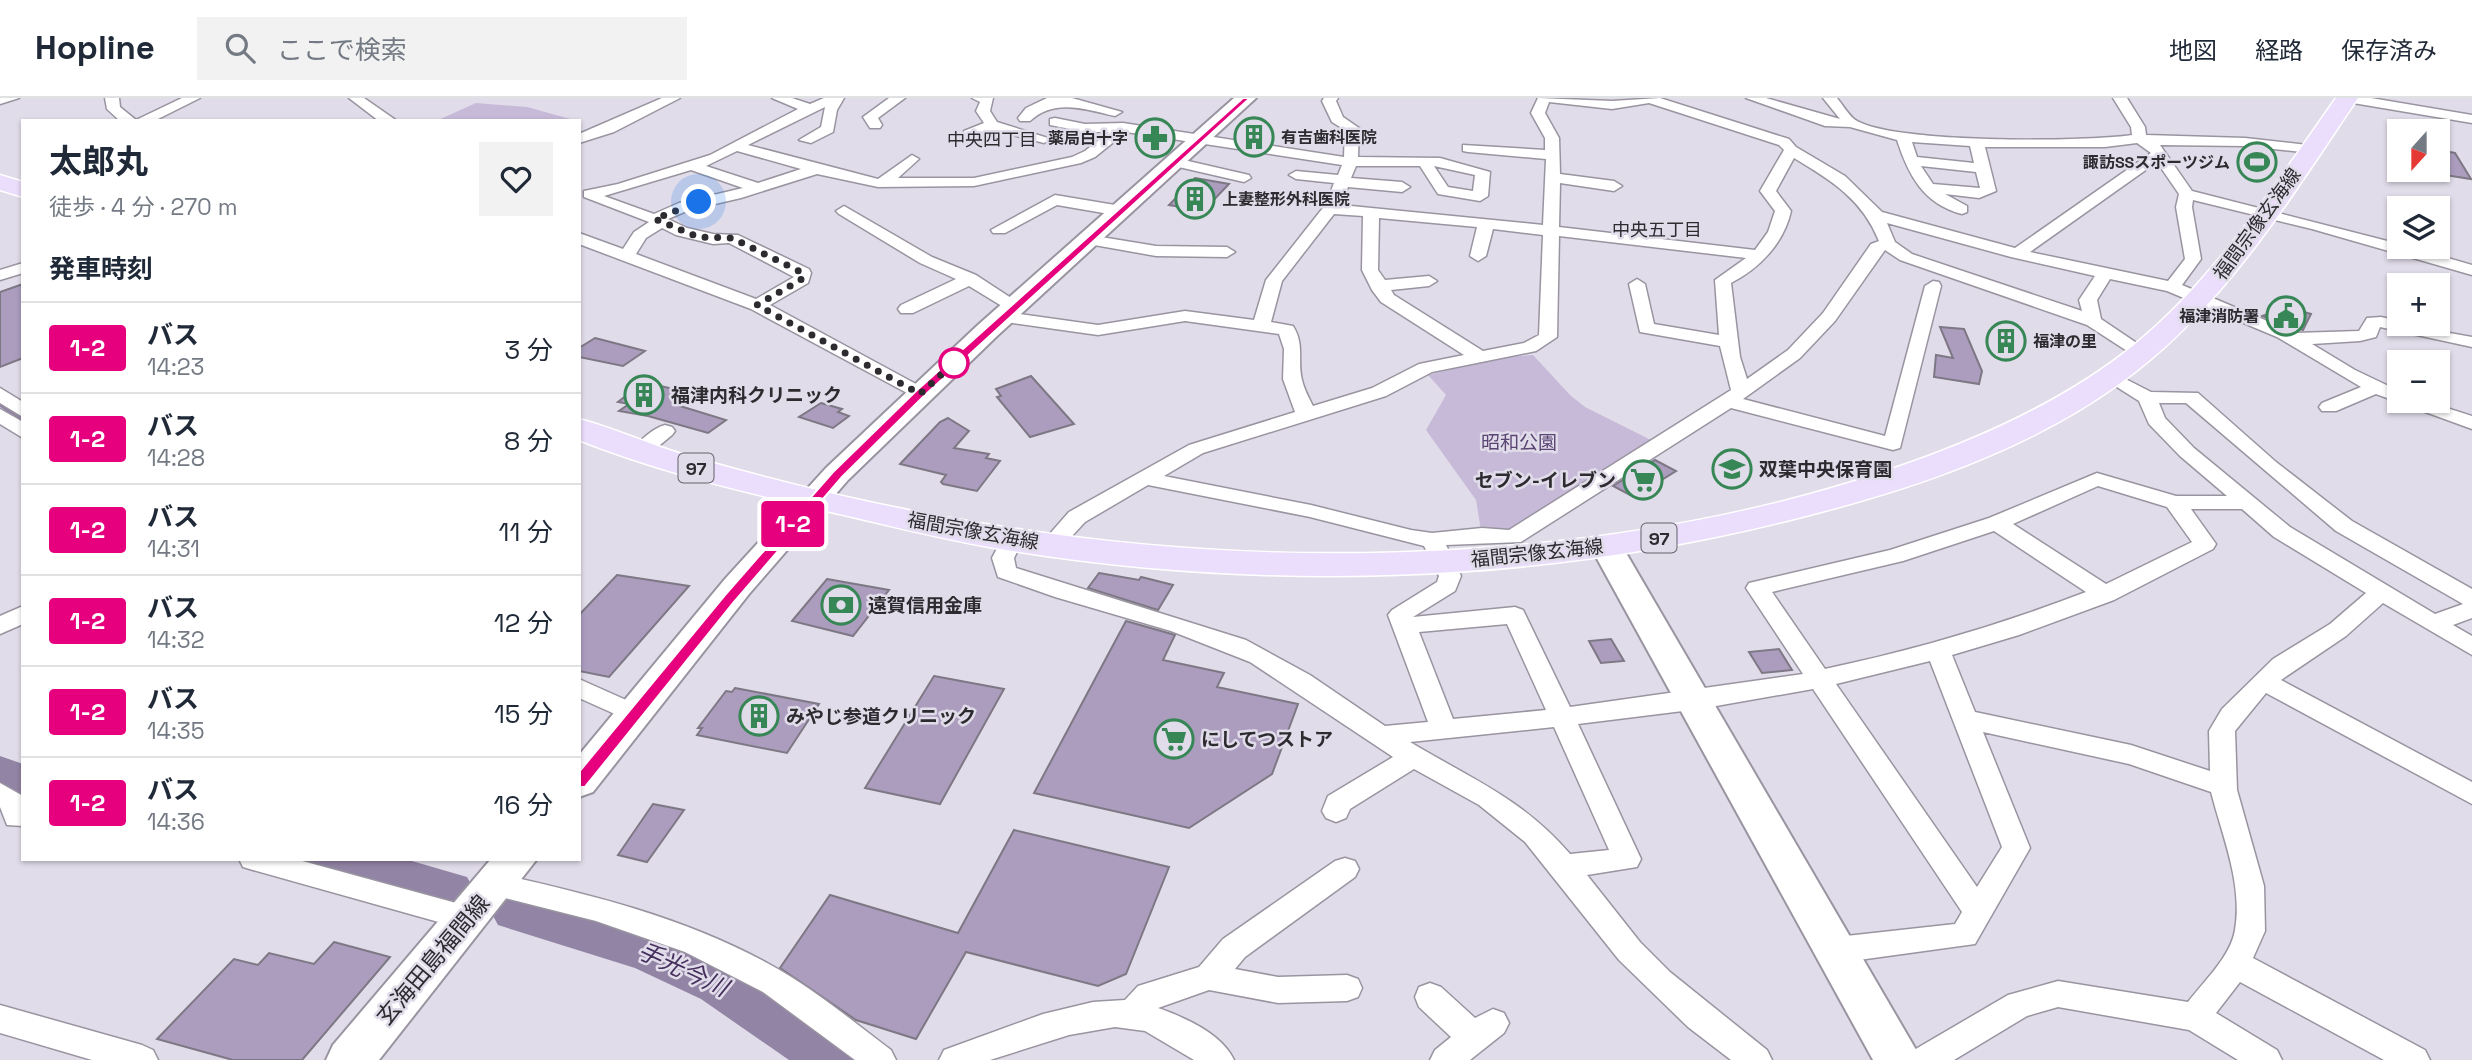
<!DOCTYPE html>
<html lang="ja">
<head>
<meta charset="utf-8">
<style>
  body { margin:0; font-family:"Space Grotesk","Noto Sans JP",sans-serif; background:#f2f2f3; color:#1f2937; height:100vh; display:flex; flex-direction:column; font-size:26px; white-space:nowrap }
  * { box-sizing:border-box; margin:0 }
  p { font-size:23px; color:#747a83 }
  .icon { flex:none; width:38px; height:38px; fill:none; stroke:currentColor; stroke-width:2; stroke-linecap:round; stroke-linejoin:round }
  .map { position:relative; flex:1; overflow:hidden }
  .side { position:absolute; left:21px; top:21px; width:560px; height:742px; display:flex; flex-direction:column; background:#fff; border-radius:0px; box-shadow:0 2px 5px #0004 }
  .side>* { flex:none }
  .badge { padding:0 14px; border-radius:5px; font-size:24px; line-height:46px }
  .needle { width:46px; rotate:201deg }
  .fabs { position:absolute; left:2387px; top:21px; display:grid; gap:14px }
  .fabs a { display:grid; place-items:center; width:63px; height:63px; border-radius:0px; background:#fff; box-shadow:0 2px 5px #0004; font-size:35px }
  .you { position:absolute; width:35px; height:35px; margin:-18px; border:5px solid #fff; border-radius:50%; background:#1a73e8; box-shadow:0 0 0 10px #1a73e833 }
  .map>.badge { position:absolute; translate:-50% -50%; box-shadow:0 0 0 4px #fff }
  h2 { padding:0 28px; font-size:26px; line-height:63px }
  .round { display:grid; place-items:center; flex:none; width:74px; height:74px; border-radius:0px; background:#f2f2f3 }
  .headline { display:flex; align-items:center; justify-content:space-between; height:119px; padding:0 28px }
  h1 { font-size:33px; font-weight:700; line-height:52px }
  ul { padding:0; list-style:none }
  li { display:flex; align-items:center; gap:21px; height:91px; padding:0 28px; border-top:2px solid #e0e1e3 }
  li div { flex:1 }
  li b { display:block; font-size:26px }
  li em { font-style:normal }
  li .badge { min-width:77px; font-weight:700; text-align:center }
  header { display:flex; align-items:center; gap:42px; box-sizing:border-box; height:98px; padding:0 35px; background:#fff; border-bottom:2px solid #e0e1e3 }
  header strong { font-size:33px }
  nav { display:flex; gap:38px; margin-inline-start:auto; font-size:24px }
  .search { width:490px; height:63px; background:#f2f2f3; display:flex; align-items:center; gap:18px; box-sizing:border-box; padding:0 24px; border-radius:0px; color:#747a83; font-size:26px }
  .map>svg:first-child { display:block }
  .green { fill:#c7bad9 }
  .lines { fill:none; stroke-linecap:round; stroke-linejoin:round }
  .stream { stroke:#9284a5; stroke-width:6 }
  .river { fill:#9284a5; fill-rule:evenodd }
  .building { fill:#ac9dbf; stroke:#7d7884; stroke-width:2 }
  .street-casing { stroke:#9994a0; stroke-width:3 }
  .secondary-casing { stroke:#9994a0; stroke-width:4 }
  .primary-casing { stroke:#fff; stroke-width:3 }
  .street { fill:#fff; fill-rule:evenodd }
  .secondary { fill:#fff; fill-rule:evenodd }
  .primary { fill:#ebddfc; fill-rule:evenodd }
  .line { fill:#e6007e; stroke:#fff; stroke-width:2 }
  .walk { stroke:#2d2b30; stroke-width:7; stroke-dasharray:0 12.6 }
  .stop-dot { fill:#fff; stroke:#e6007e; stroke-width:3.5 }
  .labels { text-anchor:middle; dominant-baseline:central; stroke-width:5; stroke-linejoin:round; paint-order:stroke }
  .far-poi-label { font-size:16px; font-weight:bold; fill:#2d2b30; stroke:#e1dce9; text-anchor:start }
  .far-neighbourhood-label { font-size:18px; fill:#2d2b30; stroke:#e1dce9 }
  .shield { fill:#e1dce9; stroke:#636068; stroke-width:2 }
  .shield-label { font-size:18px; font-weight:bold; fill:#2d2b30 }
  .street-label { font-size:19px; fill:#2d2b30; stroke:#e1dce9 }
  .poi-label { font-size:19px; font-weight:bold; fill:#2d2b30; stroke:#e1dce9; text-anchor:start }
  .park-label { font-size:19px; fill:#5a4473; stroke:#e1dce9 }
  .near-street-label { font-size:23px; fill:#2d2b30; stroke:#e1dce9 }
  .near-water-label { font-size:24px; font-style:italic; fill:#452f5d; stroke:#e1dce9 }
</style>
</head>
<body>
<header>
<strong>Hopline</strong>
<div class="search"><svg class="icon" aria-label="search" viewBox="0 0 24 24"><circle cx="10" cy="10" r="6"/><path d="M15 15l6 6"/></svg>ここで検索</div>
<nav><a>地図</a><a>経路</a><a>保存済み</a></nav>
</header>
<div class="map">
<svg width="2472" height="962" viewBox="0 0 2472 962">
  <rect width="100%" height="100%" fill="#e1dce9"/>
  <g class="green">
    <path d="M476,5L527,9L574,22L436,23Z"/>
    <path d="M1533,257L1570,297L1585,309L1653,343L1509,433L1481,432L1476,402L1426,332L1446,297L1428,277L1502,259Z"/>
  </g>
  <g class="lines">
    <path class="stream" d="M0,305L23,322"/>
    <g class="river">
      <path d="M0,658L23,666V704L0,696Z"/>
      <path d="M306,761H405L467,779L475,794L467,809L449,815L313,775Z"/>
      <path d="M516,791L649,829L739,867L855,944L863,962H789L701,901L635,870L498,827L490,812L498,797Z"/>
    </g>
  </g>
  <g class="building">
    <path d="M2438,52L2455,55L2471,81L2438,76Z"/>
    <path d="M1195,80L1229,86L1209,107L1197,106L1192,111L1169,107Z"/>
    <path d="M23,186V260L0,269V194Z"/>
    <path d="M2274,206L2311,216L2303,232L2262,218L2268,216Z"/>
    <path d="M1940,229L1964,231L1982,273L1979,286L1934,279L1936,257L1953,260Z"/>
    <path d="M595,240L645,253L623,268L579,259V250Z"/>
    <path d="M1031,278L1074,326L1030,339L997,299L1001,298L996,291Z"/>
    <path d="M644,284L694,296L680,308L726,322L708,335L648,318L619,313L629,306L618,304Z"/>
    <path d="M821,305L842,311L838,314L849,318L833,330L799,319Z"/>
    <path d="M948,320L969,333L954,350L989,356L986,360L1000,363L977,393L943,386L941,384L946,377L900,366L940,324Z"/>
    <path d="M1655,362L1676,373L1634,399L1613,388Z"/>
    <path d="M1099,475L1139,482L1141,479L1173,487L1158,512L1088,490Z"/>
    <path d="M617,477L689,488L609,579L579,573V517Z"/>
    <path d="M827,481L889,492L853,538L792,523Z"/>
    <path d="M1126,523L1175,537L1163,562L1224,575L1217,589L1298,606L1272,676L1189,730L1034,695Z"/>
    <path d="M1611,541L1624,563L1601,565L1589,543Z"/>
    <path d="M1779,551L1792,572L1762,575L1749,554Z"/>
    <path d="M934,578L1004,591L940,706L865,690Z"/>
    <path d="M735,590L819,606L787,655L697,637L702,630H698L726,593L732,594Z"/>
    <path d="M653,706L684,712L647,764L618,757Z"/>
    <path d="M1014,732L1169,769L1126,876L1098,888L966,854L916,941L856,922L780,870L830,797L958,835Z"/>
    <path d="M334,844L390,859L302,962H233L157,941L234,861L258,867L269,855L314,866Z"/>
  </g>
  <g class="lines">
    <g class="street-casing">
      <g id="street">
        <path d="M0,0H19L0,6Z"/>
        <path d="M105,0H119L120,9L136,22L182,0H200L154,23H120L107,11Z"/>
        <path d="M349,0H364L397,23H379Z"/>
        <path d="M662,0H680L614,34L579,45V36Z"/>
        <path d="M772,0H792L810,6L824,0H844L837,12L833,34L811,45L799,42L821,29L825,9L748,47L878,81L912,57L919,61L898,80H974L1072,59L1085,53L1109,34H1085L1050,27V21L1055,20L1085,26L1123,25L1344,59L1345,32L1332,24L1322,3L1324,0H1338L1336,3L1343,19L1359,30L1358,59L1440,60L1490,74L1488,98L1480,103L1438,96L1420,68H1356L1351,80L1402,84L1410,89L1402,94L1348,89L1341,107L1543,127L1546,61L1468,54L1463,53V47L1545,52V40L1531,15L1538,0L1612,3L1660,0L1789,41L1796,49L1845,78L1882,114L2015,150L2151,55L2137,45L2105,49H1985L1996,93L1979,100L1945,96L1967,108V114L1962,116C1923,106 1908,76 1897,42L1850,29L1825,28L1746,0H1766L1840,21L1823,0H1837C1842,6 1848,16 1854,21C1887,46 2086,44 2132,37L2131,29L2113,0H2127L2145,29L2146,37L2245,40L2316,48L2318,51L2311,55L2245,48L2160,47L2192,93L2399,146V149H2410L2472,167V177L2312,131L2193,102L2192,109L2201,161L2182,187L2296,235L2359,233L2367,220L2381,219L2399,223V226L2472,239V249L2380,229L2376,239L2360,243L2312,246L2355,272L2399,293V303H2425L2472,318V331L2376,296L2336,313H2322L2319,309L2322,305L2361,289L2277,239L2167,193L2110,181L2097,202L2101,221L2147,252L2150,256L2141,262L2087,227L1900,162L1885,152L1835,223L1800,260L1743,301L1885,338L1925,188L1933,183L1939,184L1941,188L1900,350L1893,352L1731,310L1521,444L1446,447L1461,478L1455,493L1413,519L1515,509L1523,512L1570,609L1803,576L1746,490L1749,485L1890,452L1989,420L2097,375L2176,398H2227L2180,358L2149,326L2139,303L2101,279L2110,273L2151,294L2198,295L2276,364L2352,423L2472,491V520L2453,527L2472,538V557L2383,505L2346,538L2281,582L2472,684V706L2266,595L2235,633L2237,692L2264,788L2265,833L2253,860L2425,952L2430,962H2384L2240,884L2216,915L2277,952L2282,962H2238L2189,932L2058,909L2027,918L1954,962H1909L1914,952L2008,897L2058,883L2188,904C2204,883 2231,858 2235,832C2243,786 2222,737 2211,694L2129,666L1983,634L2030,750L1975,846L1837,865L1826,861L1822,852L1826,843L1837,839L1955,826L1962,814L1813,591L1699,611L1578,626L1641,761L1637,769L1587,777L1640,844L1670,874L1767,952L1772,962H1731L1688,929L1619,862L1525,744L1479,707L1414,671L1350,711L1346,720L1336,724L1326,720L1322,713L1328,698L1393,659L1250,564L1171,533L1055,499L998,479L992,460L1004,437H1020L1023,442L1014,460L1016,470L1246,542L1310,577L1385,628L1428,624L1388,517L1392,512L1437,484L1439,478L1424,448L1310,419L1148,387L1085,424L1059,452H1043L1040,447L1069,414L1189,347L1295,314L1283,281L1284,251L1279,236L1185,223L1098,237L1005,224L996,219L1005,214L1098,227L1185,213L1254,222L1266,182L1326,106L1334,85L1296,81L1289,77L1296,73L1338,77L1342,67L1126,34L1095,59L1081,65L974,88L878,89L817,76L741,100L689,112L668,121L687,130L713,136L738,137L809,171L811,175L808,185L770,207L927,292L930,296L920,302L751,211L579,146V135L623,151L634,134L649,124L584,99V93L618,86L710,57L798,11ZM1549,4L1612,11L1649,5L1779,47L1784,52L1760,93L1775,113L1768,134L1755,152L1559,129L1560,85L1614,93L1622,88L1614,83L1560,76L1559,40L1545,15ZM1912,44L1970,48L1974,65L1917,59ZM737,53L801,71L758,85L706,68ZM1794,60C1832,83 1862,101 1879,143L1871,146L1823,215L1788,252L1747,281L1740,259L1731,185C1760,170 1784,145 1791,113L1776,93ZM2157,64L2179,96L2176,109L2185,161L2168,183L2030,154ZM1434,68L1475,77L1473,93L1448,89ZM1921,68L1976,74L1980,90L1933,86ZM691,72L743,90L679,105L654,116L604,98ZM1334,116L1363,118L1362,172L1372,192L1381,204L1464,257L1419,266L1372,290L1313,308C1309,300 1304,291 1302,282C1297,263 1305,247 1293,228L1271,224L1282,183ZM1379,120L1477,129L1470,158L1478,163L1486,158L1493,131L1543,137L1539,237L1524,245L1483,253L1394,197L1391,192L1429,188L1437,183L1429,178L1385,182L1378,172ZM1887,125L2011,159L2095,178L2079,202L2082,213L1912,156L1895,144ZM662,130L676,137L713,146L729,145L794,179L756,201L636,156L646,140ZM1559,138L1746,160L1715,182L1719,237L1654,226L1645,186L1637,181L1629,186L1640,234L1720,248L1731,292L1509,432L1482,430L1432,435L1411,432L1311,407L1164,378L1203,355L1386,298L1432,274L1536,253L1557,239ZM2159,305H2186L2336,433L2463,506L2435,516L2290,429L2194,350L2165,320ZM2098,388L2167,409L2192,444L2106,486L2013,426ZM2191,411H2242L2274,439L2366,495L2330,526L2273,561L2222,611L2209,633L2210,673L2131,647L1975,614L1952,557L2019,537L2114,502L2213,451L2216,446ZM1994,433L2086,494C2000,527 1915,552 1825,571L1772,494L1903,463ZM1507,526L1546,612L1453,621L1419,534ZM1930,563L2002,749L1977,789L1836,586ZM1554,629L1609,752L1570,756C1523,701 1470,680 1410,644Z"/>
        <path d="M889,0H905L878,20L882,27L880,30H870L863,19Z"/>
        <path d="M972,0H993L990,13L997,24L1051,41L1044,45L993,32L974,39H964V33L984,25L976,13L980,4Z"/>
        <path d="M1047,0H1072L1122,14L1115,18C1085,11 1054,0 1030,23H1020L1018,20L1026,10Z"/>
        <path d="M2340,0H2371L2472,17V25L2347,4Z"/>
        <path d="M1175,60L1249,77L1251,80L1244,84L1170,67V61Z"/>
        <path d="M1055,97L1121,108L1129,113L1121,118L1057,107L1005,135H993L991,132Z"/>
        <path d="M844,108L932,159L976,177L1025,209L1016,214L1010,213L969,188L913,215H901L898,211L901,207L956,181L920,165L839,116L836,113Z"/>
        <path d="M1089,137L1156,148L1227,149L1235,154L1227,159L1156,158L1083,145L1081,142Z"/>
        <path d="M23,165V175L0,182V172Z"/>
        <path d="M0,290L23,304V319L0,305Z"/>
        <path d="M0,311L23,324V340L0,326Z"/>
        <path d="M665,327L672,329L675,333L672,337L648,357H634L631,353C639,343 653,330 665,327Z"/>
        <path d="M23,508V526L0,536V518Z"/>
        <path d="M579,581L644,610L648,616L644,622L635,625L579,600Z"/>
        <path d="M0,685L23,698V728L7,727L0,709Z"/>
        <path d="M1345,760L1355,763L1359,771L1355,779L1245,859L1235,871L1278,879L1347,877L1358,881L1362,890L1358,899L1347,903L1278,905L1209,892L1158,910C1184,919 1222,936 1234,962H1194L1145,933L1115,929L1069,937L990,962H939L944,952L1043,916L1093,904L1125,902L1138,888L1199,869L1223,841L1335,763Z"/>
        <path d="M239,761H295L467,808L477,811L482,820L477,829L467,832L253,772L243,769Z"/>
        <path d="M495,775C589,796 684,819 769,866C813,890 851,922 891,952L896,962H855L763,894L685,854L596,823L485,795L481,787L485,779Z"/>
        <path d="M1430,885L1441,889L1475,920L1493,911L1504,915L1509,925L1504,935L1470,962H1430L1435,952L1451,939L1419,909L1415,899L1419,889Z"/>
        <path d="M0,907L142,947L153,952L158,962H92L0,935Z"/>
      </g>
    </g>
    <g class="secondary-casing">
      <g id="secondary">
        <path d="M1234,0H1256L997,238L848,382L749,496L593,694L579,699V657L725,481L826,370L978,227Z"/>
        <path d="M1606,438L1617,441L1622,448L1922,962H1873L1590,448L1595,441Z"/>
        <path d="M491,761H537L379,962H326L333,947Z"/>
      </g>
    </g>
    <g class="primary-casing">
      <g id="primary">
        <path d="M2336,0H2358C2288,103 2222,213 2119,286C2026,353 1912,391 1802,419C1540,487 1257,495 989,449C938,440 887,427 835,415C749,395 662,375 579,342V321C617,331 652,348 689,358C788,387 891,411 992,427C1284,476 1632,465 1912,364C1990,336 2069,300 2134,247C2217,179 2275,86 2336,0Z"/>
        <path d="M0,77L23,84V99L0,92Z"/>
      </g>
    </g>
    <use href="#street" class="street"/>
    <use href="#secondary" class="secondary"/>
    <use href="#primary" class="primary"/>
  </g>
  <path class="line" d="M1243,0H1250L924,298L842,379L734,504L585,689H574V680L725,497L833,374L916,293Z"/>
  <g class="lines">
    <path class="walk" d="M699,104L655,121L698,139L732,140L803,175L802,181L757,207L920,296L954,265"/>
  </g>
  <defs>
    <g id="building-ring" transform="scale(2.0125)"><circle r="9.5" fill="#e1dce9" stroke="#378656" stroke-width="1.5"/><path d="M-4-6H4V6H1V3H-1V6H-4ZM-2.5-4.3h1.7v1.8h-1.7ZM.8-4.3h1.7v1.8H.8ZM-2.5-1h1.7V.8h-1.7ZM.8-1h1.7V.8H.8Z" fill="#378656"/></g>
    <g id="pharmacy-ring" transform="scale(2.0125)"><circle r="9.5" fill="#e1dce9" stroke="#378656" stroke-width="1.5"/><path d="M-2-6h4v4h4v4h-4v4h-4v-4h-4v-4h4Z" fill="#378656"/></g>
    <g id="stadium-ring" transform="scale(2.0125)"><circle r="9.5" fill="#e1dce9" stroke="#378656" stroke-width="1.5"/><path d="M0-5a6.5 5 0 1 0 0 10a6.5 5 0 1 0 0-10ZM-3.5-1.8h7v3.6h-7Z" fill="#378656"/></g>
    <g id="civic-ring" transform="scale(2.0125)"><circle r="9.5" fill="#e1dce9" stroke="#378656" stroke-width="1.5"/><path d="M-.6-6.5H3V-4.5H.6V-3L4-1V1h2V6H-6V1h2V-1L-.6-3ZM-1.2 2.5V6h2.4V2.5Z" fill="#378656"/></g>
    <g id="school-ring" transform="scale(2.0125)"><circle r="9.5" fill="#e1dce9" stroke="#378656" stroke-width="1.5"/><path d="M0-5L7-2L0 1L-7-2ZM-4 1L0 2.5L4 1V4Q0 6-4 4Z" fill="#378656"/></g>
    <g id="supermarket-ring" transform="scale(2.0125)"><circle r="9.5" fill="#e1dce9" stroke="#378656" stroke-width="1.5"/><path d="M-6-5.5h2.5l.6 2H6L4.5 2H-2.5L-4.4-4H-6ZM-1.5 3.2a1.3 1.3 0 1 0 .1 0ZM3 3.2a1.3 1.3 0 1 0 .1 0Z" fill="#378656"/></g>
    <g id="bank-ring" transform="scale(2.0125)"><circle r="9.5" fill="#e1dce9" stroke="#378656" stroke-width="1.5"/><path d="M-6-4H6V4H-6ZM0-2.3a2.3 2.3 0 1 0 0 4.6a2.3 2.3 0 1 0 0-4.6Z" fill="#378656"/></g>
  </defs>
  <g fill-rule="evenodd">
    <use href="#building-ring" x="1254" y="39"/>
    <use href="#pharmacy-ring" x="1155" y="40"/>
    <use href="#stadium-ring" x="2257" y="64"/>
    <use href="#building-ring" x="1195" y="101"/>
    <use href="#civic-ring" x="2286" y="218"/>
    <use href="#building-ring" x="2006" y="243"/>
    <use href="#building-ring" x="644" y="297"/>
    <use href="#school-ring" x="1732" y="371"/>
    <use href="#supermarket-ring" x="1643" y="382"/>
    <use href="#bank-ring" x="841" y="507"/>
    <use href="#building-ring" x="759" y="618"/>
    <use href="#supermarket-ring" x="1174" y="641"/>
  </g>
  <circle class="stop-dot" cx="954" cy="265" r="14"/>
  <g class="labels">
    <g class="far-poi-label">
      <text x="1281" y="39">有吉歯科医院</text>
      <text x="1128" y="40" text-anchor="end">薬局白十字</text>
      <text x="2230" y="64" text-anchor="end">諏訪SSスポーツジム</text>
      <text x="1222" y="101">上妻整形外科医院</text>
      <text x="2259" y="218" text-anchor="end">福津消防署</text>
      <text x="2033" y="243">福津の里</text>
    </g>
    <g class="far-neighbourhood-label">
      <text x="992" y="41">中央四丁目</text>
      <text x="1657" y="131">中央五丁目</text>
    </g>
    <g class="shield">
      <rect x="678.5" y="355.5" width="35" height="29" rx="5"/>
      <rect x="1641.5" y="425.5" width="35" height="29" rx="5"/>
    </g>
    <g class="shield-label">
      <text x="696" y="370">97</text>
      <text x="1659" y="440">97</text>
    </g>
    <g class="street-label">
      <text transform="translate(2257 126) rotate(-54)">福間宗像玄海線</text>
      <text transform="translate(973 433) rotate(10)">福間宗像玄海線</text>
      <text transform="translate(1537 455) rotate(-6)">福間宗像玄海線</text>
    </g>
    <g class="poi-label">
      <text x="671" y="297">福津内科クリニック</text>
      <text x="1759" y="371">双葉中央保育園</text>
      <text x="1616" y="382" text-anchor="end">セブン-イレブン</text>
      <text x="868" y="507">遠賀信用金庫</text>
      <text x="786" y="618">みやじ参道クリニック</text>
      <text x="1201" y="641">にしてつストア</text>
    </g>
    <g class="park-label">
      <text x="1519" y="344">昭和公園</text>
    </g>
    <g class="near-street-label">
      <text transform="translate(433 862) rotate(-50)">玄海田島福間線</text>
    </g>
    <g class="near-water-label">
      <text transform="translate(683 871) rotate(25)">手光今川</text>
    </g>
  </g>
</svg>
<div class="fabs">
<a><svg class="needle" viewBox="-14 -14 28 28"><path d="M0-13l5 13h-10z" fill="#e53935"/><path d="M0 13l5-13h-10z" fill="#747a83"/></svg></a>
<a><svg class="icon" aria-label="layers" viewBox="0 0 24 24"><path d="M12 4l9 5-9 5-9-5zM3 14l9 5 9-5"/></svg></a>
<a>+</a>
<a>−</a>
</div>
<div class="you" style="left:699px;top:104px"></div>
<b class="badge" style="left:793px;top:426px;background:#e6007e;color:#fff">1-2</b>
<section class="side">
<div class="headline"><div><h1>太郎丸</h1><p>徒歩 · 4 分 · 270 m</p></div><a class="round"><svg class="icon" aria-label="heart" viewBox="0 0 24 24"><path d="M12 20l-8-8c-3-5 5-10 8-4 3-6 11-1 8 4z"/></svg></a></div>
<h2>発車時刻</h2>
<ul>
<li><span class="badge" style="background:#e6007e;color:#fff">1-2</span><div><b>バス</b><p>14:23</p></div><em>3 分</em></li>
<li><span class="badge" style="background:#e6007e;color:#fff">1-2</span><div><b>バス</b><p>14:28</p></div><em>8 分</em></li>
<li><span class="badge" style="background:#e6007e;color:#fff">1-2</span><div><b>バス</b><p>14:31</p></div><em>11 分</em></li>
<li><span class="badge" style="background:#e6007e;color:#fff">1-2</span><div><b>バス</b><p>14:32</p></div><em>12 分</em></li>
<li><span class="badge" style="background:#e6007e;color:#fff">1-2</span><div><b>バス</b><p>14:35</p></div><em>15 分</em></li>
<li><span class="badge" style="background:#e6007e;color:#fff">1-2</span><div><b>バス</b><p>14:36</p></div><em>16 分</em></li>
</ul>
</section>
</div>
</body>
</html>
